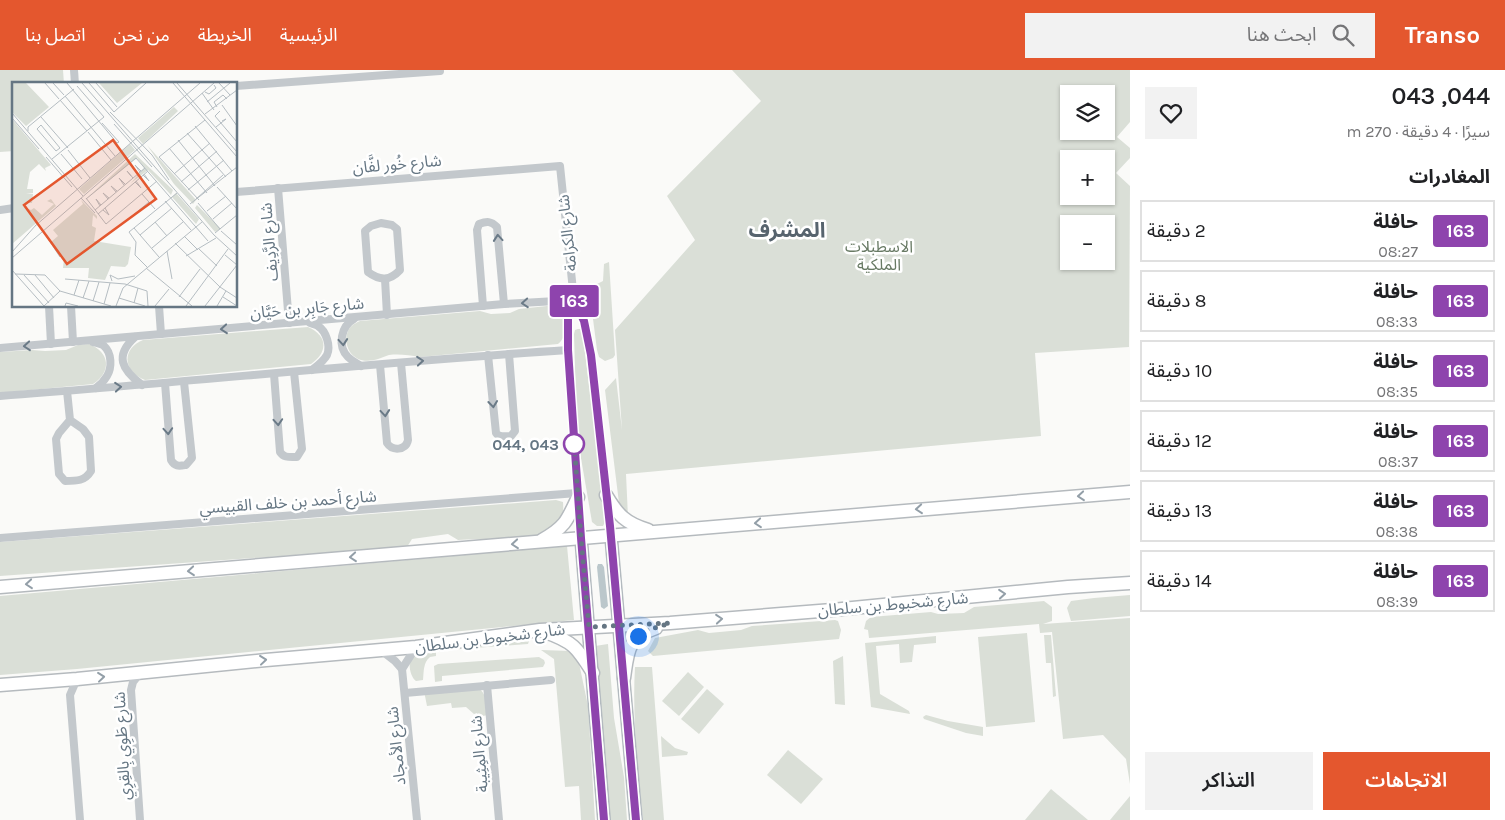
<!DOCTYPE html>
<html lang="ar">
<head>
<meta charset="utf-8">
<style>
  body { margin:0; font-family:Karla,"Noto Sans Arabic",sans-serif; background:#f2f2f2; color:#202124; direction:rtl; height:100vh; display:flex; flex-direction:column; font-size:19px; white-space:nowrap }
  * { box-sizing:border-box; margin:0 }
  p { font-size:16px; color:#757577 }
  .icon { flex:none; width:28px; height:28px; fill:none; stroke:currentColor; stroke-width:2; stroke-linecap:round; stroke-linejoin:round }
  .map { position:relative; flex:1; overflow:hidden; direction:ltr }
  .panel { display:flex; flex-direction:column; background:#fff; width:375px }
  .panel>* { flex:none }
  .badge { padding:0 10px; border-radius:4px; font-size:18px; line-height:32px }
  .controls { position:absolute; left:1060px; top:15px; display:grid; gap:10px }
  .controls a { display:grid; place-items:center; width:55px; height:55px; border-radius:0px; background:#fff; box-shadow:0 1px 4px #0004; font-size:25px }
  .you { position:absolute; width:25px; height:25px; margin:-12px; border:4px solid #fff; border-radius:50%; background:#1a73e8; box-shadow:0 0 0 8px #1a73e833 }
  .map>.badge { position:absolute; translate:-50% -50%; box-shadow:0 0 0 2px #fff }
  h2 { padding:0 15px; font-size:19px; line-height:45px }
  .round { display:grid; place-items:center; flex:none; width:52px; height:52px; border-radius:0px; background:#f2f2f2 }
  .summary { display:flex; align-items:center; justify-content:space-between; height:85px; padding:0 15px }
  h1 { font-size:24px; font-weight:600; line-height:38px }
  .action { display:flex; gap:10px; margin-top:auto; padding:10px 15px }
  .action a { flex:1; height:58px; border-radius:0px; background:#e4572e; color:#fff; font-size:20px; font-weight:600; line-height:58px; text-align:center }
  .action a+a { background:#f2f2f2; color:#202124 }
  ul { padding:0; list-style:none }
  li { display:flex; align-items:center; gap:15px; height:62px; margin:0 10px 8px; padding:0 5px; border:2px solid #e0e0e0; border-radius:0px }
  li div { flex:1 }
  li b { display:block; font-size:19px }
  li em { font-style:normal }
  li .badge { min-width:55px; font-weight:700; text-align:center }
  header { display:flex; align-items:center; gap:30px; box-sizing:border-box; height:70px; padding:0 25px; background:#e4572e; color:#fff }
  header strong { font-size:24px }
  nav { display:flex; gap:28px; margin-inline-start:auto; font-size:18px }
  .search { width:350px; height:45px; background:#f2f2f2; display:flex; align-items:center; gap:12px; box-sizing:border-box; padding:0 18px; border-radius:0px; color:#757577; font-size:19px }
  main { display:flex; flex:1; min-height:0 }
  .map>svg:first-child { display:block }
  .green { fill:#dadfd7; fill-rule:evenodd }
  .water { fill:#bbc7cb }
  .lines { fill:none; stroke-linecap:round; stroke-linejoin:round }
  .secondary-casing { stroke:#b3babf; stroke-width:14 }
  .primary-casing { stroke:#b5babe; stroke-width:15 }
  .minor { stroke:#c3c8cc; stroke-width:8 }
  .secondary { stroke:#fff; stroke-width:11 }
  .primary { stroke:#fff; stroke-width:12 }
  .oneway { stroke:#6a7a87 }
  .oneway2 { stroke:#939fa8 }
  .line-casing { stroke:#fff; stroke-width:11 }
  .line { stroke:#8e44ad; stroke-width:8 }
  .walk { stroke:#657683; stroke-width:5; stroke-dasharray:0 9 }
  .stop-dot { fill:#fff; stroke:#8e44ad; stroke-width:2.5 }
  .labels { text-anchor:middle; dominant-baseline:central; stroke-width:5; stroke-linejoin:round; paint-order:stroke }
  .street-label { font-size:16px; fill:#657683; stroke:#fff }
  .park-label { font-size:16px; fill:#687a64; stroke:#fff }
  .stop-label { font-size:16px; font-weight:bold; fill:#657683; stroke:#fff; text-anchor:end }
  .district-label { font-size:21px; font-weight:bold; fill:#57646e; stroke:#fff }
  .inset-road { fill:none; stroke:#b5bdc2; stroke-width:1 }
  .view { fill:#e4572e; fill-opacity:0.15; stroke:#e4572e; stroke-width:2.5 }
  .inset-edge { fill:none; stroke:#657683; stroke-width:2.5 }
</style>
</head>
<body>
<header>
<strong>Transo</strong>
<div class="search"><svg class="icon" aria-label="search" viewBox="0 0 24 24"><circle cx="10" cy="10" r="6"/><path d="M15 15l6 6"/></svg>ابحث هنا</div>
<nav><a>الرئيسية</a><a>الخريطة</a><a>من نحن</a><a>اتصل بنا</a></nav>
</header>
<main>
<section class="panel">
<div class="summary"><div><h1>044, 043</h1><p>سيرًا · 4 دقيقة · 270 m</p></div><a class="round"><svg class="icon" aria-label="heart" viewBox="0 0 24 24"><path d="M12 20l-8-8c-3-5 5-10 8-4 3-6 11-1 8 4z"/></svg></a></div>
<h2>المغادرات</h2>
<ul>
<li><span class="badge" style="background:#8e44ad;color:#fff">163</span><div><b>حافلة</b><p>08:27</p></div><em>2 دقيقة</em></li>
<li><span class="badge" style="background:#8e44ad;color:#fff">163</span><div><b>حافلة</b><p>08:33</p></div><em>8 دقيقة</em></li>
<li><span class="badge" style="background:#8e44ad;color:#fff">163</span><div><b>حافلة</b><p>08:35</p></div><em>10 دقيقة</em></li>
<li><span class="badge" style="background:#8e44ad;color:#fff">163</span><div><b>حافلة</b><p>08:37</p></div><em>12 دقيقة</em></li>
<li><span class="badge" style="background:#8e44ad;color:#fff">163</span><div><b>حافلة</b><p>08:38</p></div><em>13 دقيقة</em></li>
<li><span class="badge" style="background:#8e44ad;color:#fff">163</span><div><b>حافلة</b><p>08:39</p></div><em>14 دقيقة</em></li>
</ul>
<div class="action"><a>الاتجاهات</a><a>التذاكر</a></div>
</section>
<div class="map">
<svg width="1130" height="750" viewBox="0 0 1130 750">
  <rect width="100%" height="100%" fill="#fafaf8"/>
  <g class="green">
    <path d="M0,0H63L64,14H14V81L0,82Z"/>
    <path d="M732,0H1130V52L1117,67L1130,78V88L1116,103L1130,116L1129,277L1035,283L1041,366L626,404L628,447L620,441L605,320L616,308L622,360L615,260L695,170L667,126L761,31ZM1069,24H1106V61H1069ZM1069,89H1106V126H1069ZM1069,154H1106V191H1069Z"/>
    <path d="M609,192L615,285L613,288L605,291L599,287L597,280L589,218L603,211L604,194Z"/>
    <path d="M556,235L564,241C565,252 568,266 558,274L420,287C409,285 399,284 389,285C385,286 382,288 378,289C368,292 357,292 350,282C347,277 345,270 347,264C349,256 354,254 360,251L480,241L491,244L510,243L519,239Z"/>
    <path d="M308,257C328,266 328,282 311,294L145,310C123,302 121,279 143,270Z"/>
    <path d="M578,259H582L606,450L603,456H597L592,452L577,365L574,264L575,260Z"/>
    <path d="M89,274C110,282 112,302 93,314L0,323V282L32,280L45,281L66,280L78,275Z"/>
    <path d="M556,430L563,432C564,443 562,454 553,460C541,469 476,469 458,470L448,464L412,469L407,477L0,506V472Z"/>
    <path d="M567,476L574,550L77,599L0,605V526Z"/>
    <path d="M1130,525V546L1071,551L1067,538L1071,531L1094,528Z"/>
    <path d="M1044,531L1052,537V551L1043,554L1130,548V714L1126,689L1103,665L1063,669L1052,562L1040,563L1039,554L869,568L868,560L864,559L866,551L871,547L931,542L938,544L964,543L974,537Z"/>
    <path d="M835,550L838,551L841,560L839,569L653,586L648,581L655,568L698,560L709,563L741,560L752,556Z"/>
    <path d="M1027,563L1035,652L986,657L978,567Z"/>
    <path d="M1044,565H1051L1056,626L1053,627L1051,593H1046Z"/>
    <path d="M936,566V573L914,575L912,592L900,593L899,574L876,576L880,624L909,641L910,644L871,637L865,573Z"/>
    <path d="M529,571L528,574L436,581V586L430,587C423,593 424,601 423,610L416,611C409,606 407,589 414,583C416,581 419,580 422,579Z"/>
    <path d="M608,574L614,648L624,707L627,750H610L595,576Z"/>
    <path d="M541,580L571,581L579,593L588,636L595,750H581L579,716L565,717L554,589Z"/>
    <path d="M843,586L845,635L835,634L833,591Z"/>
    <path d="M539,587L544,590L545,593L543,597L442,606V611L435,612L434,596L438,594Z"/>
    <path d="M635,597H652L664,750H643C638,699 632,648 635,597Z"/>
    <path d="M688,602L704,617L679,646L662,631Z"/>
    <path d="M477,617C487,623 486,634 488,645L477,647V643L474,644L466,637L452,638L451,633L427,636L424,621Z"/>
    <path d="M707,619L724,634L699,664L681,649Z"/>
    <path d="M926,645L948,651L983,657V666L966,663L924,649L923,647Z"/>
    <path d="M661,666L675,678L688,682L687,685L662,687Z"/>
    <path d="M788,680L823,709L801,734L767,705Z"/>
    <path d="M1051,719L1088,750H1025Z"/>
    <path d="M1130,726V750H1110Z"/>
  </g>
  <path class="water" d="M598,494H602L604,497L608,536L604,539L601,537L597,497Z"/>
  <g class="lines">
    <g class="secondary-casing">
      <g id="secondary">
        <path d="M611,466L636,750"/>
        <path d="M581,468L604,750"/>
      </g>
    </g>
    <g class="primary-casing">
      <g id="primary">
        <path d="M606,425C618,445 625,453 648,460"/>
        <path d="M542,470C565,457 567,451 578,427"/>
        <path d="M0,517L1130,422"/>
        <path d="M545,562C574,572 577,578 593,603"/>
        <path d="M624,608C628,580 627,568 656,558"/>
        <path d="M0,615L77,609L266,590L416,577L540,560L670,553L832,540L1068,517L1130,513"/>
      </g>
    </g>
    <g class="minor">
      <path d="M74,0L75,14"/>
      <path d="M236,16L440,1"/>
      <path d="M278,118L289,253"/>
      <path d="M236,122L560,96L574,230L584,251L591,285L611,466"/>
      <path d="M0,140L14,138"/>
      <path d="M381,153L392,155L397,159L400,200C390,211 380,211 368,202L365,161L371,156Z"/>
      <path d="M385,209L387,245"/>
      <path d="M574,230L568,246V280L581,468"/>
      <path d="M49,236L51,274"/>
      <path d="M71,236L73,272"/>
      <path d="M159,236L161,264"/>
      <path d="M483,236L477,160L479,154C487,151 491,151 497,157L504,234"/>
      <path d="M354,249C341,256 337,276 348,287C352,291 357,293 361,296"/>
      <path d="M310,253C312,254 315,254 318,256C326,261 331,276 327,285C323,292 317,296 312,300"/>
      <path d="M135,267C114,286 122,300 142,315"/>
      <path d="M93,272C97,273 102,274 104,276C112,283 112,298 107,306C104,311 100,315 96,318"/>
      <path d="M0,278L504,234L574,230"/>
      <path d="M488,285L496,363C499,368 505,366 511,366L515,361L509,284"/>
      <path d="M380,295L387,373C392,381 406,381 408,370L401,293"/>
      <path d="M274,304L280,382C284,388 289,387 297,387L302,379L294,302"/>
      <path d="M165,313L171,390C175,397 179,396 186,395L192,388L184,312"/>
      <path d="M67,321L70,350L59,363L56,369L59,404L65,411C77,411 85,411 91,401L89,367L83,359L70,350"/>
      <path d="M0,326C190,312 379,292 568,280"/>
      <path d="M0,468L577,423"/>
      <path d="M382,581L395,591L402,599L417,750"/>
      <path d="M402,599L416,577"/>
      <path d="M77,609L70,625L80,750"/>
      <path d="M487,615L499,750"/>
      <path d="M405,623L551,610"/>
      <path d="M140,750L131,620L133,612L140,603"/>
    </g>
    <use href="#secondary" class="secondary"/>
    <use href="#primary" class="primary"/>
  </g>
  <defs><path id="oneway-chevron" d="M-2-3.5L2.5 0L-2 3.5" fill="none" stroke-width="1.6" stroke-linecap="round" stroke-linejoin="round" transform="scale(1.25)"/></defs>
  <g class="oneway">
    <use href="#oneway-chevron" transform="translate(498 168) rotate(-95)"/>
    <use href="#oneway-chevron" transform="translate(525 233) rotate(176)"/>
    <use href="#oneway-chevron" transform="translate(224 259) rotate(175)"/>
    <use href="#oneway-chevron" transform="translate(343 272) rotate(85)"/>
    <use href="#oneway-chevron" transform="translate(27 276) rotate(175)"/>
    <use href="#oneway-chevron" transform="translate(420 291) rotate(-5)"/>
    <use href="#oneway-chevron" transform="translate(118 317) rotate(-5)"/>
    <use href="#oneway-chevron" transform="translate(493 334) rotate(84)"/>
    <use href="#oneway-chevron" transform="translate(385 343) rotate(85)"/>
    <use href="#oneway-chevron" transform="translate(278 352) rotate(86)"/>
    <use href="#oneway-chevron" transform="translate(168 361) rotate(86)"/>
  </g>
  <g class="oneway2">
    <use href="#oneway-chevron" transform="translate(1081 426) rotate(175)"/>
    <use href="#oneway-chevron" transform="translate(919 439) rotate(175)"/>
    <use href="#oneway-chevron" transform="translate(758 453) rotate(175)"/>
    <use href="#oneway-chevron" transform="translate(515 474) rotate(175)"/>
    <use href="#oneway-chevron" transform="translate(353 487) rotate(175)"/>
    <use href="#oneway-chevron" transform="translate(191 501) rotate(175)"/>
    <use href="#oneway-chevron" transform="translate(29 514) rotate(175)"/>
    <use href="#oneway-chevron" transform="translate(1002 524) rotate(-5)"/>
    <use href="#oneway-chevron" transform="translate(719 549) rotate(-5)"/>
    <use href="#oneway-chevron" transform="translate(263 590) rotate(-6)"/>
    <use href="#oneway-chevron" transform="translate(101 607) rotate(-6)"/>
  </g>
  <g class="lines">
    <g class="line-casing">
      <path id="line" d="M604,750L581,468L568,280V246L574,230L584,251L591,285L610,456L636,750"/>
    </g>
    <use href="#line" class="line"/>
    <path class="walk" d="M574,374V370L581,468L589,557L670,553L648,560L638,566"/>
  </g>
  <circle class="stop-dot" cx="574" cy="374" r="10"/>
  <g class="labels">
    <g class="street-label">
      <text transform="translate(397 94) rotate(-5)">شارع خُور لفَّان</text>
      <text transform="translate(567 163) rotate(-96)">شارع الكرامة</text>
      <text transform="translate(269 172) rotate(-95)">شارع الرَّدِيف</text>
      <text transform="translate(307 238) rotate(-5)">شارع جَابِر بن حَيَّان</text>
      <text transform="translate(288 432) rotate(-4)">شارع أحمد بن خلف القبيسي</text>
      <text transform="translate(893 534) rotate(-5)">شارع شخبوط بن سلطان</text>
      <text transform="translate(490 568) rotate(-7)">شارع شخبوط بن سلطان</text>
      <text transform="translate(122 676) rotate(-93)">شارع طَوِي بِالقِرِي</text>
      <text transform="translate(396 676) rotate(-96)">شارع الأمجاد</text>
      <text transform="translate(479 684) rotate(-95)">شارع المِثِيبة</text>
    </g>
    <g class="park-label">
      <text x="879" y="176">الاسطبلات<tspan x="879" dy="18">الملكية</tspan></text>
    </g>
    <g class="stop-label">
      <text x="559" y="374">044, 043</text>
    </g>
    <g class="district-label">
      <text x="787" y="160">المشرف</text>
    </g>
  </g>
  <g transform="translate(12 12)">
    <rect width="225" height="225" fill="#fafaf8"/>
    <path d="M0,1H14L37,25L14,44L0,30ZM87,1H130L105,21ZM162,25L166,29L131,62L126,56ZM0,37L39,83L33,86L34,89L27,82L18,90L15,107H21V111H14L21,112L20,121H14L13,125L19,128L22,126L30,133L42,122L35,119L39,117L44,124L0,162ZM118,62L123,68L72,112L67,107ZM135,63L184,118L181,122L162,102ZM123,72L161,108L159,113L136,88L119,101L132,86L125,76L75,116ZM164,111L187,137L184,142L160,115ZM69,118L85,134V137L81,133L80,144L84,146L82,159L119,165L116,182L113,185L99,184L93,198L76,196L77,186H51L52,176L39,160L46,154L41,148L71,122ZM185,123L209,147L203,150L183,126Z" fill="#dadfd7"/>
    <path class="inset-road" d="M33,1L47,17M41,1L52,13M55,1L105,61L107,60L90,41M70,1L202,153L225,174M77,1L102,30M84,1L105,25M161,1L225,75M165,1L225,70M207,1L218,13M193,10L197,12L204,6L202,3M190,11L202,28M53,14L103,74M48,18L75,49M195,20L218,1M210,23L225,44M205,25L202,20L211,13L215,17M208,29L203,34L225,60M98,30L140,73L157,98M102,30L134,1M0,31L71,114M193,32L225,8M29,35L56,66M0,36L27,67M102,42L140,85M29,43L48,66L44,69L25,47ZM183,44L220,89M204,45L214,37L210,39M16,49V45L62,7M76,50L99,78M175,51L214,95M166,58L203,104M157,66L195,111M56,68L78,96M49,72L70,97M34,75L60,105M40,77L92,35L65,4M128,90L123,83L129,89M162,92L198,61M131,93L137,99L132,92M119,94L115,89L121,96M123,100L129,106L124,99M169,100L205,69M112,103L107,96L113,102M205,105L225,127M176,108L212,78M104,110L99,104L105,109M130,112L143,127M69,116L83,131M74,116L94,142L145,99M74,117L124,76L196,159M96,117L91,111L97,116M184,117L211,93M187,118L147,75L193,38M153,119L179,148M186,121L208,147M178,122L225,85M88,124L84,117L89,123M83,128L133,86M91,128L97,133L93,126M195,129L214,114M86,132L136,89M201,137L220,121M143,140L155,154M109,143L137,120M23,144L188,1M122,146L147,175M31,149L48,175M209,149L225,163M203,151L225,133M128,153L160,126M172,154L186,168M163,161L208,205L225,216M140,166L171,140M187,167L205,184M155,169L160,197M0,170L24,143M213,173L225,183M174,174L204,156M0,176L202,1M135,185L123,173L124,160L117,150L165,111M134,186L180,224M0,188L32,224M3,192L33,193L48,209L99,224M12,193L37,221M23,193L42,216M53,197L113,202L135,209L136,224M100,199L98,193L106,197L123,194M62,213L67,198M167,215L188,187M211,215L225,224M71,216L77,199M107,216L133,224M81,219L87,200M122,221L126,206M92,222L98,201M32,224L48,209M53,224L54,221L66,224M104,224L111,206L190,140M143,224L157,207M174,224L216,167M193,224L225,183M205,224L214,209"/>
    <path class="view" d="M101,58L144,117L55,182L12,123Z"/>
    <rect width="225" height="225" class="inset-edge"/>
  </g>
</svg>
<div class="controls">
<a><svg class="icon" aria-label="layers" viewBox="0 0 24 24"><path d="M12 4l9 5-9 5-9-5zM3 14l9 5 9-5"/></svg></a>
<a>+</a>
<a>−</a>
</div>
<div class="you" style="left:638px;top:566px"></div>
<b class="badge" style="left:574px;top:231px;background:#8e44ad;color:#fff">163</b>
</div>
</main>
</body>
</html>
